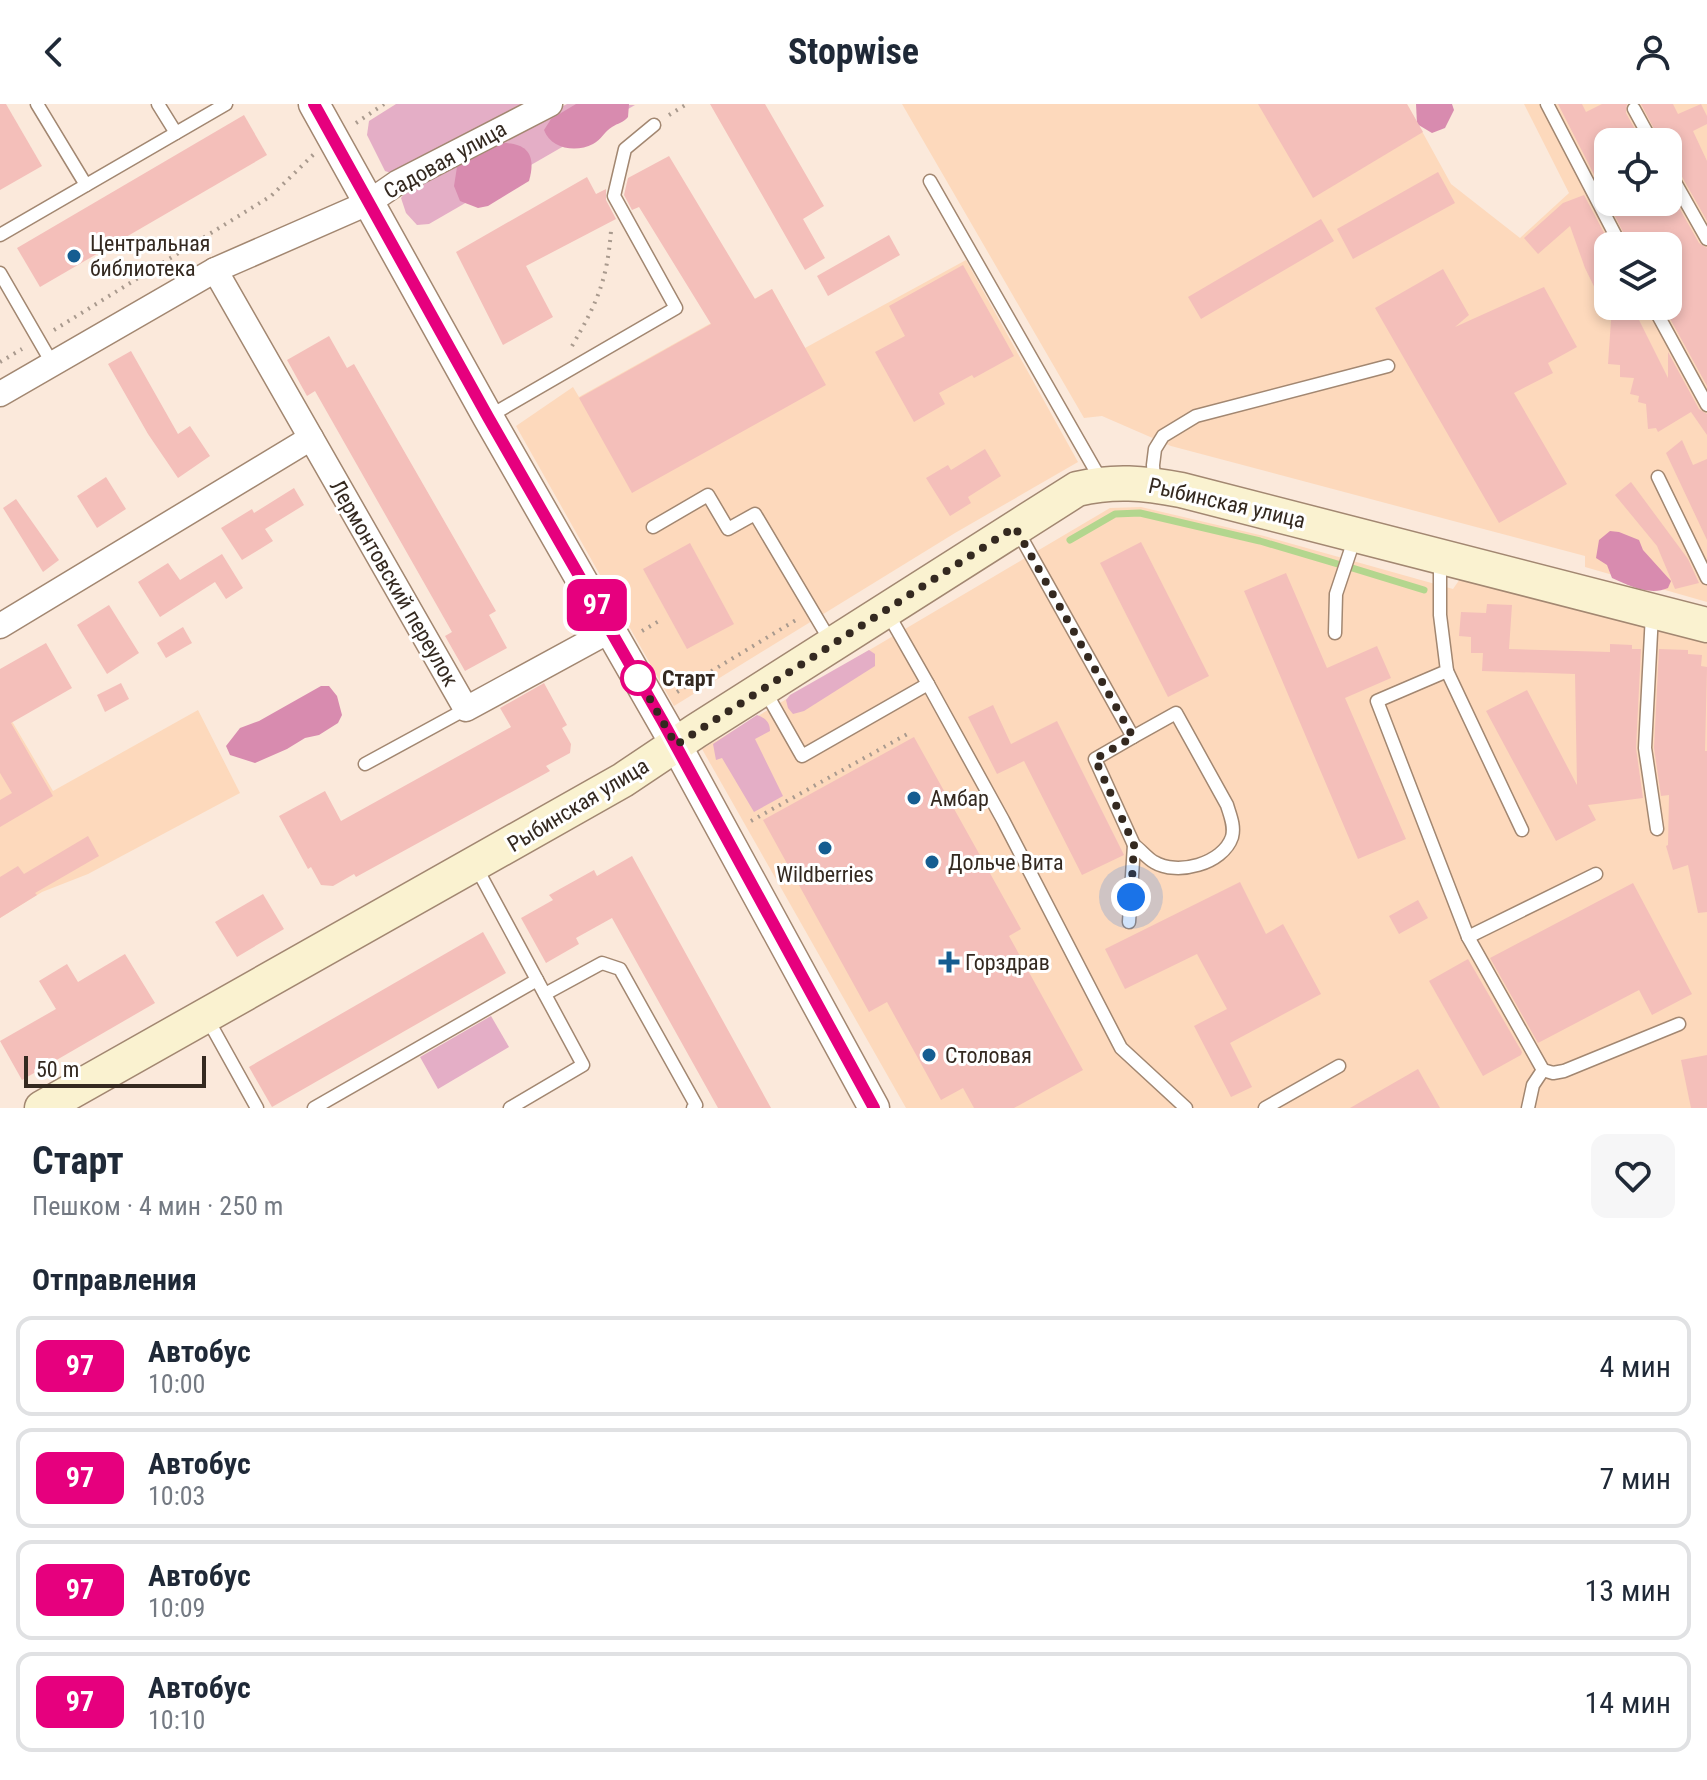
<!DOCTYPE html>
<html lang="ru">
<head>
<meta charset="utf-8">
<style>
  body { margin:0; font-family:"Roboto Condensed",sans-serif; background:#f6f6f7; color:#1f2937; height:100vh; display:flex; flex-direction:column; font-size:30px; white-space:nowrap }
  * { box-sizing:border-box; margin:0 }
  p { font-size:26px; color:#747a83 }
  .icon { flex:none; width:44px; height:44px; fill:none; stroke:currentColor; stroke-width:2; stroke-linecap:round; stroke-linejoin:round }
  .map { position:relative; height:1004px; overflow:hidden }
  .panel { display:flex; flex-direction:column; background:#fff; flex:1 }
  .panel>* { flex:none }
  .badge { padding:0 16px; border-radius:12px; font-size:28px; line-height:52px }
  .fabs { position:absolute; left:1594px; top:24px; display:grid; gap:16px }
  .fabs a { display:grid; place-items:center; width:88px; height:88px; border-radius:16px; background:#fff; box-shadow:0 4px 12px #0003; font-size:40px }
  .scale { position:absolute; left:24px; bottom:20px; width:182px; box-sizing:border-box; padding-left:8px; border:4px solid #342920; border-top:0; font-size:22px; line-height:28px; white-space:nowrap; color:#342920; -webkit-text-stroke:6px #fff; paint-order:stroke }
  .you { position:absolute; width:40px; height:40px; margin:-20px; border:6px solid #fff; border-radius:50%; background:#1a73e8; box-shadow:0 0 0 12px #1a73e833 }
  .map>.badge { position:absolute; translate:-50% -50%; box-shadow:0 0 0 4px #fff }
  h2 { padding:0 32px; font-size:30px; line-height:72px }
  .round { display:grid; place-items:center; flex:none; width:84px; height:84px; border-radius:16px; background:#f6f6f7 }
  .overview { display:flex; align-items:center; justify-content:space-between; height:136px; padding:0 32px }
  h1 { font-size:38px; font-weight:700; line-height:60px }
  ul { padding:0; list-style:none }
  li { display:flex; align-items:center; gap:24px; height:100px; margin:0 16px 12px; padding:0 16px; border:4px solid #e0e1e3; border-radius:16px }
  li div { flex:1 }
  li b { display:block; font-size:30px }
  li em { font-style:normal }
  li .badge { min-width:88px; font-weight:700; text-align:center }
  header { display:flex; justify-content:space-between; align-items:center; height:104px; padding:0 32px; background:#fff; font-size:36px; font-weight:700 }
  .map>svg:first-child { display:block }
  .built { fill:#fdd9bc; fill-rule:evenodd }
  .green { fill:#e4aec6 }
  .forest { fill:#d88baf }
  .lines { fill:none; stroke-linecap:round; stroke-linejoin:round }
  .stream { stroke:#b3d68e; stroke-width:7 }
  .building { fill:#f4bfba }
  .service-casing { stroke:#a28771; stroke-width:15 }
  .minor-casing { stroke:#a28771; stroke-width:27 }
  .tertiary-casing { stroke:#a28771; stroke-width:33 }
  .secondary-casing { stroke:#a28771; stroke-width:37 }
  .path { stroke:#a99a8e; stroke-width:4; stroke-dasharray:2 6; stroke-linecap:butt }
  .service { stroke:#fff; stroke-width:12 }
  .minor { stroke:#fff; stroke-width:24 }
  .tertiary { stroke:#fff; stroke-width:30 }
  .secondary { stroke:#faf2d0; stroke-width:34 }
  .line-casing { stroke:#fff; stroke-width:18 }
  .line { stroke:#e6007e; stroke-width:12 }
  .walk { stroke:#342920; stroke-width:8; stroke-dasharray:0 14.4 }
  .poi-dot { fill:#155d91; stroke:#fff; stroke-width:3 }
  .stop-dot { fill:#fff; stroke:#e6007e; stroke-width:4 }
  .labels { text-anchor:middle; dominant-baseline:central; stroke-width:6; stroke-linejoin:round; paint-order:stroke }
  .street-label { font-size:22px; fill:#342920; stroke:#fff }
  .poi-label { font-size:22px; fill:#342920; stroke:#fff; text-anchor:start }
  .stop-label { font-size:22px; font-weight:bold; fill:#342920; stroke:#fff; text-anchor:start }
</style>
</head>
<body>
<header><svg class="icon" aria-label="back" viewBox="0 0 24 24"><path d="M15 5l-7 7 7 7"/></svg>Stopwise<svg class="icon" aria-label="person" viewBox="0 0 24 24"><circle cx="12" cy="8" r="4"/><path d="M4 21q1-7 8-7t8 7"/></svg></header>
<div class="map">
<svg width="1707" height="1004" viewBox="0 0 1707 1004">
  <rect width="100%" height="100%" fill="#fbe9db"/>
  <g class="built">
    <path d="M902,0H1407L1451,80L1520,134L1569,89L1524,0H1707V498L1585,463V452L1171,342L1102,312L1084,314ZM1608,38H1668V98H1608ZM1608,142H1668V202H1608Z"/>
    <path d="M966,156L1078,358L955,429L674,602L516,322L573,283L579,293L772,185L805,244Z"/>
    <path d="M1141,403L1264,432L1453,485L1462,472L1707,536V1004H906L702,645L1110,404Z"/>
    <path d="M0,597L53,687L198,606L240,689L88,770L42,788L0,814Z"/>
  </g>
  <g class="green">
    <path d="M396,0H526L394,70L385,67L367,31L369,17Z"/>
    <path d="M567,0L635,1L429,120L417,121L406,109L401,94L412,80Z"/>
    <path d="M869,546L875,550V562L804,607L793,610L788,604L786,596L790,591Z"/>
    <path d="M757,611C765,614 770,618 770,627L755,635L783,692L754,708L722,654L716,656L713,640Z"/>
    <path d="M491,912L509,943L438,985L420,953Z"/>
  </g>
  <g class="forest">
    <path d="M576,0H629L628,13C623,19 618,19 612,23C605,27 601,36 593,40C576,49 551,45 544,26L551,15Z"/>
    <path d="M1416,0H1452L1454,6L1445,24L1432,29L1417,20Z"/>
    <path d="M503,39C529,39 536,53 529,77L488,102L478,104L460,97L454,82L457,63Z"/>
    <path d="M1610,427L1619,428L1639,436L1643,446L1671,477L1668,484C1650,492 1630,482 1612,474L1607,461L1596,454L1599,436Z"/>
    <path d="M321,582H329L337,592L342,611L338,619L319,631L305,634L287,645L255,659L230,651L226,642L240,624L259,617Z"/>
  </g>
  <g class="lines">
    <g class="stream">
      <path d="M1070,436L1115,410L1140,409L1260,437L1341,461"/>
      <path d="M1349,463L1424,486"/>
    </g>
  </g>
  <g class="building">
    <path d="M0,0H6L42,62L0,86Z"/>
    <path d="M710,0H765L824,102L803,115L825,154L805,166Z"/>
    <path d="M1258,0H1407L1423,28L1313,94Z"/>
    <path d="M1558,0H1582L1586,8L1602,0H1627L1626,9L1642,38H1608V98Z"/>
    <path d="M1641,0H1673L1678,10L1701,0L1707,12V20L1693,27L1707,57V117L1676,62L1668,57V38H1661Z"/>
    <path d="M244,11L267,51L40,183L17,144Z"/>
    <path d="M669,52L755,195L772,185L826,281L632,389L579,294L711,220L639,103L632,106L624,91L628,74Z"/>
    <path d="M1438,68L1455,99L1353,155L1337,125Z"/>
    <path d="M587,73L596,90L606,85V96L616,115L526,162L553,213L503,241L456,148Z"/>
    <path d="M1668,84L1699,139L1707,144V282L1668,211V142H1630L1608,98H1668Z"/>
    <path d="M1584,91L1611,142H1608V211L1585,164L1570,122L1538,150L1524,134L1563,99Z"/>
    <path d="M1321,115L1334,137L1201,215L1188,193Z"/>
    <path d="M889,131L900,151L828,192L817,172Z"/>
    <path d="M963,161L1014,252L974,274L972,271L939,289L945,300L914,318L875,248L905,232L889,202Z"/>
    <path d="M1443,165L1469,211L1455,223L1544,183L1577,243L1548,259L1553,269L1514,289L1567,380L1499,419L1375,204Z"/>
    <path d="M1612,202H1632L1668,274V248L1699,305L1707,310V331L1691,308L1658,328L1656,324L1648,325L1646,300L1638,298L1639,292L1630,290L1634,274L1620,273V261L1608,260Z"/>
    <path d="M329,232L347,264L354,260L496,507L489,511L507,544L465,567L445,532L452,528L315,287L307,292L287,256Z"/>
    <path d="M131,247L178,330L190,322L210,352L178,374L148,330L108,260Z"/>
    <path d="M1682,336L1693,361L1707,355V436L1666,349Z"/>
    <path d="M985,345L1001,372L968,393L971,399L950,412L926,374L948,361L951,366Z"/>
    <path d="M106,373L126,405L97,424L77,392Z"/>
    <path d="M1631,378L1688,455L1699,479L1675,485L1657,442L1615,391Z"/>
    <path d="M294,384L304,401L265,425L273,437L242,456L221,424L252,405L254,409Z"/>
    <path d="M16,395L59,456L43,468L3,404Z"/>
    <path d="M1141,438L1209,572L1168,593L1100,459Z"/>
    <path d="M690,439L734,520L687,545L643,465Z"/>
    <path d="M222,450L243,484L226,495L215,478L160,513L138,478L168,459L180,476Z"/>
    <path d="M1286,469L1327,564L1377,542L1391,574L1345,594L1406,735L1358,755L1244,487Z"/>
    <path d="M1487,500L1512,501L1509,545L1610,548V540L1632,541V545H1641L1636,644L1643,694L1588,701L1596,716L1556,737L1486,607L1527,586L1577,681L1575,570L1482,567L1483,549H1471V533L1459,532L1461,508L1486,509Z"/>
    <path d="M109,501L139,549L107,570L77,521Z"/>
    <path d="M183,523L192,539L166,554L157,539Z"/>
    <path d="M46,539L72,584L11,619L53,692L0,723V696L12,689L0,669V565Z"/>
    <path d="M1659,545L1688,546V550L1702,551L1701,562L1707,563L1705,647H1707V808L1698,809L1688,761L1673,766L1666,742L1668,741L1669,691L1661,692L1654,644Z"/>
    <path d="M121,579L129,595L105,608L97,591Z"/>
    <path d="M544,579L567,621L562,624L571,640L570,649L546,662L550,667L356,773L354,770L333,782L321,781L311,763L308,765L279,712L325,687L341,717L511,623L500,604Z"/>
    <path d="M993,601L1011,640L1057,617L1124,751L1082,771L1024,657L997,670L968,613Z"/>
    <path d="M914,633L1021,825L1009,832L1083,966L1014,1004H974L963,984L941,996L887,898L869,908L763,716Z"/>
    <path d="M88,732L99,752L35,789L37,791L0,814V773L18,762L24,770Z"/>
    <path d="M632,752L771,1004H718L612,814L576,834L579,840L546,859L521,814L553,796L549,791L594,766L597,772Z"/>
    <path d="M1240,778L1266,830L1283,820L1321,890L1230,939L1252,983L1231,993L1194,922L1227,905L1197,850L1125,885L1105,845Z"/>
    <path d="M1633,779L1692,890L1652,911L1639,886L1538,939L1490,854Z"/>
    <path d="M263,790L284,825L237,853L215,818Z"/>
    <path d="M1418,796L1428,814L1399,830L1389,812Z"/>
    <path d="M483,828L506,869L272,1003L249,963Z"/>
    <path d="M125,850L155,899L22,976L0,937L56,905L39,877L67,860L78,878Z"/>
    <path d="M1468,855L1522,948L1521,951L1483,972L1429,877Z"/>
    <path d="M1707,951V1004H1691L1681,956Z"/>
    <path d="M1418,965L1440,1004H1350Z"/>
  </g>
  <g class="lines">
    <g class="service-casing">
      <g id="service">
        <path d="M37,0L86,81"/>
        <path d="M158,0L176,29"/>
        <path d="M1547,0L1621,142"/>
        <path d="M1634,5L1652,38"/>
        <path d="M1668,66L1707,135"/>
        <path d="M930,77L1101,376"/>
        <path d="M0,131L226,0"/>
        <path d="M0,169L52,259"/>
        <path d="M1653,202L1707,301"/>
        <path d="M488,313L676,204L614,92L625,45L654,21"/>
        <path d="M1658,373L1707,474"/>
        <path d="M1154,377L1153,361L1155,345L1163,332L1196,312L1388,262"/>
        <path d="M653,423L708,391L728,425L755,410L831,538"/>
        <path d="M1017,426L1133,633L1176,609L1227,701C1230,711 1235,722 1232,733C1223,760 1177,772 1154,758C1147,754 1141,746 1134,741L1129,818"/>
        <path d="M1440,455V511L1447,567L1377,597L1468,833L1543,966L1553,969L1564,967L1679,920"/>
        <path d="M1652,510L1645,644L1657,725"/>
        <path d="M1335,529L1336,490L1355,433"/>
        <path d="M1447,567L1522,726"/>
        <path d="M928,580L1003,716L1121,944L1186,1004"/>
        <path d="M765,587L802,652L928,580L887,508"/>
        <path d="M1133,633L1095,655L1134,741"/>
        <path d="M365,660L466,605"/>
        <path d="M475,761L583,961L510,1004"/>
        <path d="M1468,833L1596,770"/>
        <path d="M545,890L602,859L620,865L696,1001L693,1004"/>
        <path d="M207,914L257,1004"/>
        <path d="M314,1004L537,876"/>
        <path d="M1265,1004L1339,962"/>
        <path d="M1528,1004L1533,981L1543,966"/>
      </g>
    </g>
    <g class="minor-casing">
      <g id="minor">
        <path d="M215,166L466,605L611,526"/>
        <path d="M0,290L215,166L368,99L397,79L550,0"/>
        <path d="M0,522L311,334"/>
      </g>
    </g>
    <g class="tertiary-casing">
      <path id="tertiary" d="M314,0L488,313L676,641L874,1004"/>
    </g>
    <g class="secondary-casing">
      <path id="secondary" d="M42,1004L623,676L696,627L1077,385C1114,376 1144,379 1181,386L1707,521"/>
    </g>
    <g class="path">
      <path d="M669,11L687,0"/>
      <path d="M356,19L384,0"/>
      <path d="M54,226L271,92L314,50"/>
      <path d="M572,242C597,199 607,177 611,127"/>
      <path d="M0,258L22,245"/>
      <path d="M642,527L659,517"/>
      <path d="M677,588L796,516"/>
      <path d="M751,717L911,628"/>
    </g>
    <use href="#service" class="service"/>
    <use href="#minor" class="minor"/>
    <use href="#tertiary" class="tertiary"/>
    <use href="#secondary" class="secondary"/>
  </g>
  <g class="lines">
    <g class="line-casing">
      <path id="line" d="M314,0L488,313L663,618L874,1004"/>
    </g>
    <use href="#line" class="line"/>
    <path class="walk" d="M638,574L637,572L676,641L1015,423L1133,633L1095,655L1134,741L1131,793"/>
  </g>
  <g class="poi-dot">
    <circle cx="74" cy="152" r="8"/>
    <circle cx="914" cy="694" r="8"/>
    <circle cx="825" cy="744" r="8"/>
    <circle cx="932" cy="758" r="8"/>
    <path d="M945 846h8v8h8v8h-8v8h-8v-8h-8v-8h8z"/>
    <circle cx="929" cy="951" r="8"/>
  </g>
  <circle class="stop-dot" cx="638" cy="574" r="16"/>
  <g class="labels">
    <g class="street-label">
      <text transform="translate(445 56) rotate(-29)">Садовая улица</text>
      <text transform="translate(1227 399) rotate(13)">Рыбинская улица</text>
      <text transform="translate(394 479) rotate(60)">Лермонтовский переулок</text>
      <text transform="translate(578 701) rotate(-31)">Рыбинская улица</text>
    </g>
    <g class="poi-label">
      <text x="90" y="139">Центральная<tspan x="90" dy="25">библиотека</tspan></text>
      <text x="930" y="694">Амбар</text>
      <text x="948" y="758">Дольче Вита</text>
      <text x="825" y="770" text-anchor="middle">Wildberries</text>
      <text x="965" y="858">Горздрав</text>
      <text x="945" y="951">Столовая</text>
    </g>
    <g class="stop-label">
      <text x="662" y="574">Старт</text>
    </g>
  </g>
</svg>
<div class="fabs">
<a><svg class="icon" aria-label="locate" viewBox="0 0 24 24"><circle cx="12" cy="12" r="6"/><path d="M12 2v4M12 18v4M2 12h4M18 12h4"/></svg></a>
<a><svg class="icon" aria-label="layers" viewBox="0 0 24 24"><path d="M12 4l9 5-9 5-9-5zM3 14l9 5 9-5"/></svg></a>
</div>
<div class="scale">50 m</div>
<div class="you" style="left:1131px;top:793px"></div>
<b class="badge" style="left:597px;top:501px;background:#e6007e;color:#fff">97</b>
</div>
<section class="panel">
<div class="overview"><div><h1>Старт</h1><p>Пешком · 4 мин · 250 m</p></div><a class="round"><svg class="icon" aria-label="heart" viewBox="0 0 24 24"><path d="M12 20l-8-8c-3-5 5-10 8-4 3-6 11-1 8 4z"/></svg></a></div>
<h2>Отправления</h2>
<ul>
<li><span class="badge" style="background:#e6007e;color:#fff">97</span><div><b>Автобус</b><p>10:00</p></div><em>4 мин</em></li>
<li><span class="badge" style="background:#e6007e;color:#fff">97</span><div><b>Автобус</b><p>10:03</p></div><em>7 мин</em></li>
<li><span class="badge" style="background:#e6007e;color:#fff">97</span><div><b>Автобус</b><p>10:09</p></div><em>13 мин</em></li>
<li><span class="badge" style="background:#e6007e;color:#fff">97</span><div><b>Автобус</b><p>10:10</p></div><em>14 мин</em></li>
</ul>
</section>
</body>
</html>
